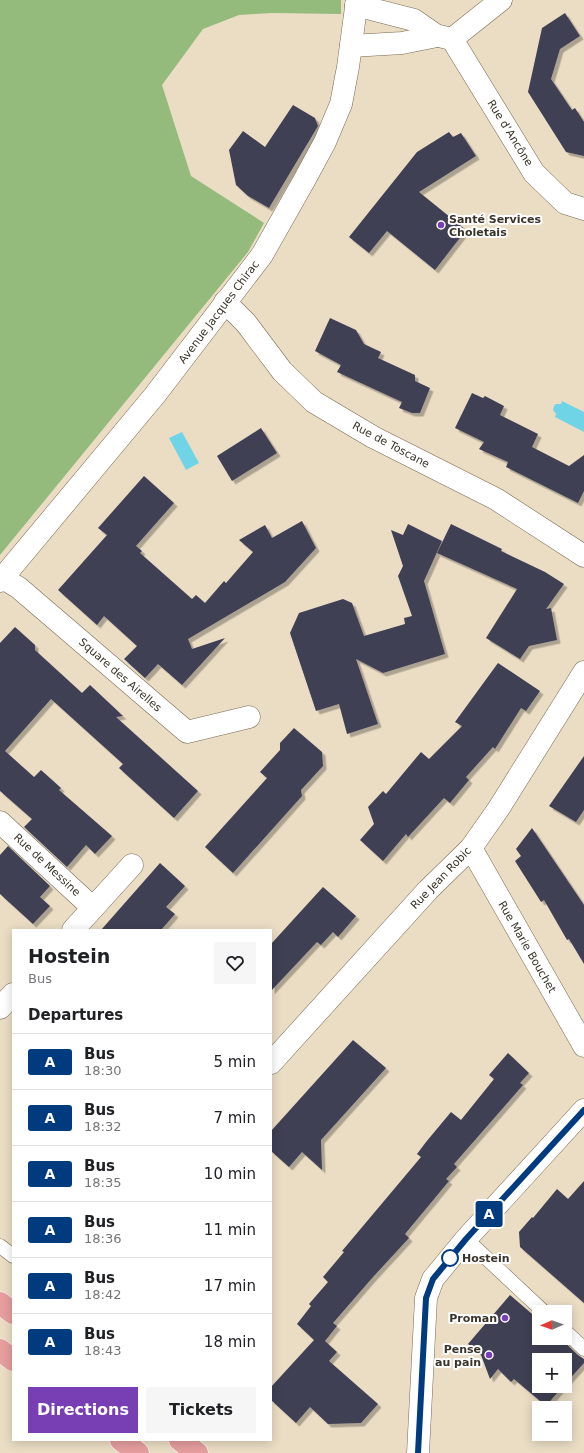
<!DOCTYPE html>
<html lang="en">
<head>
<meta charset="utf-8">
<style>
  body { margin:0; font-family:"DejaVu Sans",sans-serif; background:#f6f6f6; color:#202124; height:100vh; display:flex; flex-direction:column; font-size:15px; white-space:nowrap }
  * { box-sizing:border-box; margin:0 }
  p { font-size:13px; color:#757577 }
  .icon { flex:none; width:22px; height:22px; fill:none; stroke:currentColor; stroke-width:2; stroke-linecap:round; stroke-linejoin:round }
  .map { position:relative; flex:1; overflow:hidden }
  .panel { position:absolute; left:12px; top:929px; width:260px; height:512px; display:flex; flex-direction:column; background:#fff; border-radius:0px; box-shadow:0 2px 10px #0003 }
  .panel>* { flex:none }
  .badge { padding:0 8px; border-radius:3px; font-size:14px; line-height:26px }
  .needle { width:26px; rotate:268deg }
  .tools { position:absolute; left:532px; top:1305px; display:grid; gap:8px }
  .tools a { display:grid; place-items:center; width:40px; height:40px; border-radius:0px; background:#fff; box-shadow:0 2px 10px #0003; font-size:20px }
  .map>.badge { position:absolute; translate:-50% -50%; box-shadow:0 0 0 2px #fff }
  h2 { padding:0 16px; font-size:15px; line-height:36px }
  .round { display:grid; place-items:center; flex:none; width:42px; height:42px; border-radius:0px; background:#f6f6f6 }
  .summary { display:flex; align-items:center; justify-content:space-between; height:68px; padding:0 16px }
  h1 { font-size:19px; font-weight:700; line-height:30px }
  .primary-button { display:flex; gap:8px; margin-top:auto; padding:8px 16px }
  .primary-button a { flex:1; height:46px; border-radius:0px; background:#783fb5; color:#fff; font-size:16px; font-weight:700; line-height:46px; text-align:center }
  .primary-button a+a { background:#f6f6f6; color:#202124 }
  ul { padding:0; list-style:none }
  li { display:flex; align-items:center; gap:12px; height:56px; padding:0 16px; border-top:1px solid #e0e0e0 }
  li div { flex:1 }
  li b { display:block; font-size:15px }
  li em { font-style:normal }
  li .badge { min-width:44px; font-weight:700; text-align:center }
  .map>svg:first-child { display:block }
  .green { fill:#94bb7c }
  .water { fill:#70d4e7 }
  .building { fill:#403f55; filter:url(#shadow) }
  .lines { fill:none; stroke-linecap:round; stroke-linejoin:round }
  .service-casing { stroke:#776a54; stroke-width:15 }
  .minor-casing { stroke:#776a54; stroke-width:23 }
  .tertiary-casing { stroke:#776a54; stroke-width:23 }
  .primary-casing { stroke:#fff; stroke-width:23 }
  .service { stroke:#fff; stroke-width:14 }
  .minor { stroke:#fff; stroke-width:22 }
  .tertiary { stroke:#fff; stroke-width:22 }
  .primary { stroke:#e69e9e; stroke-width:22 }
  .line-casing { stroke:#fff; stroke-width:9 }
  .line { stroke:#003b80; stroke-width:6 }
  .poi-dot { fill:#783fb5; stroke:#fff; stroke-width:1.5 }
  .stop-dot { fill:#fff; stroke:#003b80; stroke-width:2 }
  .labels { text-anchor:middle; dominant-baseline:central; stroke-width:4; stroke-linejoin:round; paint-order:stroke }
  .street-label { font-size:11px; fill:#39342a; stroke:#fff }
  .poi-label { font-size:11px; font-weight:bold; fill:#39342a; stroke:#fff; text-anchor:end }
  .stop-label { font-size:11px; font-weight:bold; fill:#39342a; stroke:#fff; text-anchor:start }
</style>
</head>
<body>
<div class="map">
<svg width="584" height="1453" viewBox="0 0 584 1453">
  <defs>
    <filter id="shadow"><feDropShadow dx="3.5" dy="3.5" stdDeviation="0" flood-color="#0004"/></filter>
  </defs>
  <rect width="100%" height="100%" fill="#ebddc4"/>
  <path class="green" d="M0,0H341V14L273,13L239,15L203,29L162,85L191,176L264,223L248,252L0,555Z"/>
  <g class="water">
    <path d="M562,401L584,412V432L555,417L556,414L553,410L554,406L556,404H561Z"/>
    <path d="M182,432L199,463L186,470L169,438Z"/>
  </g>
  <g class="building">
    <path d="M565,13L580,36L560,49L551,79L572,110L575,108L584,122V156L566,152L528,92L542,28Z"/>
    <path d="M293,105L315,118L318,126L269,208L248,196L236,185L229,150L243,131L265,147Z"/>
    <path d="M449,132L453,137L461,133L476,156L419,192L466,230L435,270L387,231L369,253L349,237L417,152Z"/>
    <path d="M330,318L356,330L364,344L381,352L378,358L415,375V381L430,388L420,413H412L399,408L402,402L337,372L341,365L315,351Z"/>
    <path d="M472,393L483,398L485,396L504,406L500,415L538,434L532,447L569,466L584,455V491L578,503L506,467L508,462L479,449L484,442L455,428Z"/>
    <path d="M261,428L277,453L232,481L217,456Z"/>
    <path d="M144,476L174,503L136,546L142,551L140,553L192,599L196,595L205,603L224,581L226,583L253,552L239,540L265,525L272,538L302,521L316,548L285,582L188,639L192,649L225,638L182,685L158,664L145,678L124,659L137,646L104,616L97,625L58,590L107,535L98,528Z"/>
    <path d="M408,524L442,541L424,581L445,654L383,673L356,659L378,724L347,734L339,704L316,711L290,633L299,613L343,599L352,603L364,636L405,624L404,618L412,616L398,576L403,566L391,530L403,535Z"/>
    <path d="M451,524L502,549L501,551L545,572L564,584L546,609L551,608L557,640L529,646L520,659L486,638L517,589L437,553Z"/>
    <path d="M15,627L35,645V650L82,693L90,685L123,716L116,717L198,791L174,818L119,768L123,764L51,699L5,751L34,777L41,770L61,788L59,790L112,836L95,854L86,845L67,867L24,827L32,819L0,791V643Z"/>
    <path d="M498,663L540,691L526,711L521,708L495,749L493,747L466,777L469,780L450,803L444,798L408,837L406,834L383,861L360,840L374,824L368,807L383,791L386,794L421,752L429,759L462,726L455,722Z"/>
    <path d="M294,728L322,752L323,766L301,790L302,796L233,873L205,847L267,778L260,772L280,750V743Z"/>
    <path d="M584,756V810L576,822L549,806Z"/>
    <path d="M532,828L584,905V964L569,939L567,940L544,900L541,902L515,861L521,856L516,849Z"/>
    <path d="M8,846L50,886L40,897L50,906L33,924L0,894V855Z"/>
    <path d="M160,863L185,886L166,907L175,914L161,930H101Z"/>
    <path d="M323,887L356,916L338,937L333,932L321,945L317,942L271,991V944Z"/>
    <path d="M353,1040L386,1068L321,1140L322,1170L302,1152L289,1167L271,1151V1131Z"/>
    <path d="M508,1053L529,1073L520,1083L523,1085L454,1164L457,1167L446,1179L449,1181L405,1234L409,1238L373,1277L333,1323L337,1326L325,1341L337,1352L329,1361L378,1404L361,1423L328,1424L310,1407L296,1423L271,1400V1387L314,1340L297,1324L311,1306L309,1304L328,1282L323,1277L344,1252L342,1251L421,1157L417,1154L426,1142L451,1112L461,1120L494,1079L489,1075Z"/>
    <path d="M584,1181V1303L520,1247L519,1232L532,1217L533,1218L557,1189L568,1199Z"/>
    <path d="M510,1295L539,1320V1338H560L578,1355L584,1359V1363L565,1384V1360H539V1386H563L546,1406L514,1379L511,1382L498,1369L490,1379L481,1355L468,1344Z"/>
  </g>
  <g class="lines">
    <g class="service-casing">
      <g id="service">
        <path d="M466,1239L544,1312"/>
        <path d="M0,1246L13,1256"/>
        <path d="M565,1331L584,1349"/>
      </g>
    </g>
    <g class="minor-casing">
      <g id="minor">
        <path d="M439,36L452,39L501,0"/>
        <path d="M452,39L534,173L565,203L584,209"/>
        <path d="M351,46L402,43L437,36L414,20L356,5"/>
        <path d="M225,302L246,323L282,371L314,402L373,437L496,499L584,556"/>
        <path d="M3,578L19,588L187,732L249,717"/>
        <path d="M0,822L93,908L73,930"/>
        <path d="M471,848L584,1046"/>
        <path d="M93,908L132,865"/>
        <path d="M0,1008L13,994"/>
        <path d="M271,1063L428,890L471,848L499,808L584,672"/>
        <path d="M418,1453L426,1298L433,1279L466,1239L584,1110"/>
      </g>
    </g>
    <g class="tertiary-casing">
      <path id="tertiary" d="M0,581L155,395L262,255L305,179L325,142L341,104L348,67L357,0"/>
    </g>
    <g class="primary-casing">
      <g id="primary">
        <path d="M0,1303L13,1313"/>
        <path d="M0,1350L13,1360"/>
        <path d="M121,1440L138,1453"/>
        <path d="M180,1440L197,1453"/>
      </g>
    </g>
    <use href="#service" class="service"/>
    <use href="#minor" class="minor"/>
    <use href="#tertiary" class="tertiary"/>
    <use href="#primary" class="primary"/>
  </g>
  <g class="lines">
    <g class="line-casing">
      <path id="line" d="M418,1453L426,1298L433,1279L466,1239L584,1110"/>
    </g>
    <use href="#line" class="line"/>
  </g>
  <g class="poi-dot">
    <circle cx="441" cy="225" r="4"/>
    <circle cx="505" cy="1318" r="4"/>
    <circle cx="489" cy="1355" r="4"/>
  </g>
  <circle class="stop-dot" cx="450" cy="1258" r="8"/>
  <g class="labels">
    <g class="street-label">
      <text transform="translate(510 133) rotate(58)">Rue d’Ancône</text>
      <text transform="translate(219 312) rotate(-53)">Avenue Jacques Chirac</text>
      <text transform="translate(391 445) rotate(28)">Rue de Toscane</text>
      <text transform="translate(120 675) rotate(41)">Square des Airelles</text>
      <text transform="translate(47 865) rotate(43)">Rue de Messine</text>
      <text transform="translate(441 878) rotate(-46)">Rue Jean Robic</text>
      <text transform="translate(527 947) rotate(60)">Rue Marie Bouchet</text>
    </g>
    <g class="poi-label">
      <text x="449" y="219" text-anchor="start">Santé Services<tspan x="449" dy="13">Choletais</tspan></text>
      <text x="497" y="1318">Proman</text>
      <text x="481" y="1349">Pense<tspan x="481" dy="13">au pain</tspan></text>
    </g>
    <g class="stop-label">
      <text x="462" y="1258">Hostein</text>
    </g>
  </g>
</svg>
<div class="tools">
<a><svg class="needle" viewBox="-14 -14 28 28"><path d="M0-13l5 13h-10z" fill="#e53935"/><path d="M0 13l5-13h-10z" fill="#757577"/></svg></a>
<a>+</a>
<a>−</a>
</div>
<b class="badge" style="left:489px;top:1214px;background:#003b80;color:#fff">A</b>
<section class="panel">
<div class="summary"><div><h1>Hostein</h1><p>Bus</p></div><a class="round"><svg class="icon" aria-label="heart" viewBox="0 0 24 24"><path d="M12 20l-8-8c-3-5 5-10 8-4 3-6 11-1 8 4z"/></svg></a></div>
<h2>Departures</h2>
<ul>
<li><span class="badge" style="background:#003b80;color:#fff">A</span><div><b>Bus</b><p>18:30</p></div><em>5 min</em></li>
<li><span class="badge" style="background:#003b80;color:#fff">A</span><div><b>Bus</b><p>18:32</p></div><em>7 min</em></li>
<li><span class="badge" style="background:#003b80;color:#fff">A</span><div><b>Bus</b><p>18:35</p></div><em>10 min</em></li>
<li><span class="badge" style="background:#003b80;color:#fff">A</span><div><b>Bus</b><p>18:36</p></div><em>11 min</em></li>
<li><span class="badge" style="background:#003b80;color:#fff">A</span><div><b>Bus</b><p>18:42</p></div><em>17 min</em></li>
<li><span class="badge" style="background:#003b80;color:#fff">A</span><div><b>Bus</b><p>18:43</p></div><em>18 min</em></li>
</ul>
<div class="primary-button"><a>Directions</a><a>Tickets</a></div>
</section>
</div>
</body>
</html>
